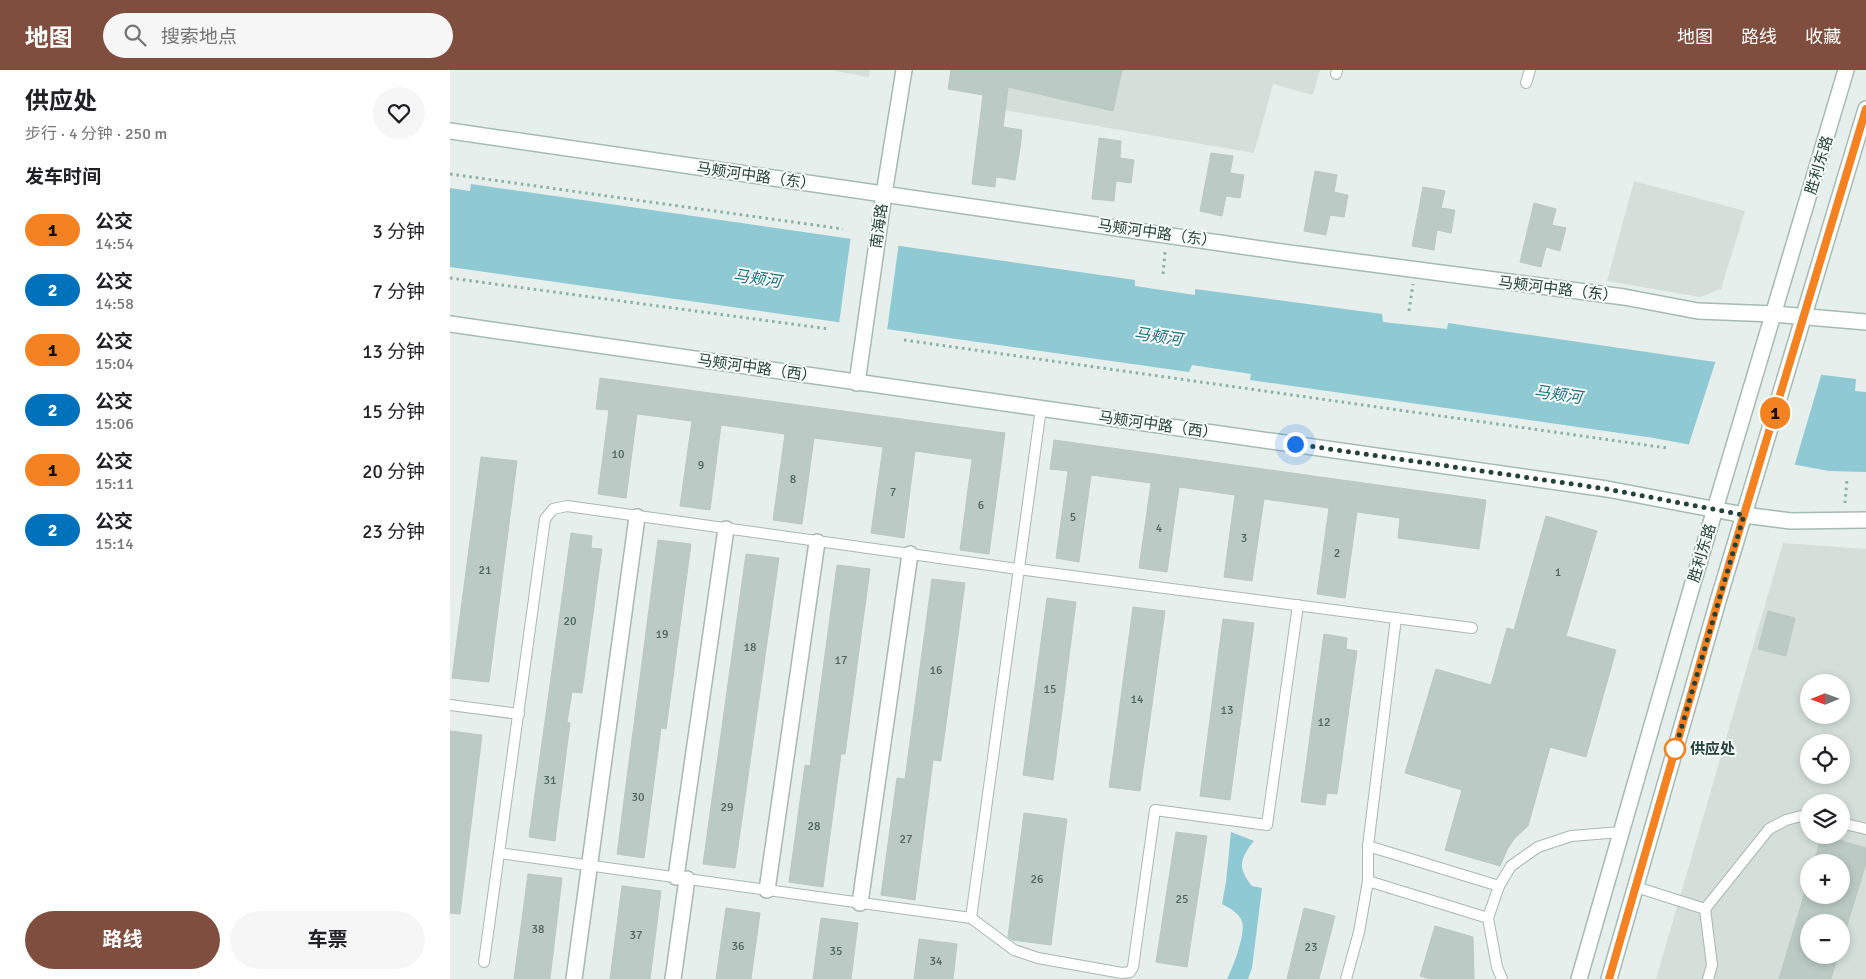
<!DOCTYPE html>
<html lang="zh">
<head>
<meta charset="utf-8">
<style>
  body { margin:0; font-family:Signika,"Noto Sans SC",sans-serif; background:#f6f6f6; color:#202124; height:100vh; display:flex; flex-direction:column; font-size:19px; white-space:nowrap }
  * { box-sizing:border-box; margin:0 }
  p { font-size:16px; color:#757577 }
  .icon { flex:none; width:28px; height:28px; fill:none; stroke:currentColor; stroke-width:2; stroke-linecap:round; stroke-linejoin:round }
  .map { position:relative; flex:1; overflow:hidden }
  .panel { display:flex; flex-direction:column; background:#fff; width:450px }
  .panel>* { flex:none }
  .badge { padding:0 10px; border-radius:16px; font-size:18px; line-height:32px }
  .needle { width:32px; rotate:269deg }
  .buttons { position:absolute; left:1350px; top:604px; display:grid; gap:10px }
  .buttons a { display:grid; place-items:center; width:50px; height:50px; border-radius:50%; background:#fff; box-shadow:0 2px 8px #0003; font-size:25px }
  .you { position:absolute; width:25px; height:25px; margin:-12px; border:4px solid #fff; border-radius:50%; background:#1a73e8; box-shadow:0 0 0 8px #1a73e833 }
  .map>.badge { position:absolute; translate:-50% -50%; box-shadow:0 0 0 2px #fff }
  h2 { padding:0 25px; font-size:19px; line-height:45px }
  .round { display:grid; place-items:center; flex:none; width:52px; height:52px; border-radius:26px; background:#f6f6f6 }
  .head { display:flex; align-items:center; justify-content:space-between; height:85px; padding:0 25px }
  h1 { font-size:24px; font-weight:700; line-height:38px }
  .cta { display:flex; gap:10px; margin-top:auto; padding:10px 25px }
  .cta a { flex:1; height:58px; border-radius:30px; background:#7f4e3f; color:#fff; font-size:20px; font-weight:700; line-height:58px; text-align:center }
  .cta a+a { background:#f6f6f6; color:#202124 }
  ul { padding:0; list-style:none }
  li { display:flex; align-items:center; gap:15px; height:60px; padding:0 25px }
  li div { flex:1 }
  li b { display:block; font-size:19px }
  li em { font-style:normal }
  li .badge { min-width:55px; font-weight:700; text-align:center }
  header { display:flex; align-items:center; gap:30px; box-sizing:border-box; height:70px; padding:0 25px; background:#7f4e3f; color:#fff }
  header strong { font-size:24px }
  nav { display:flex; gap:28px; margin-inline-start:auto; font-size:18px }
  .search { width:350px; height:45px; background:#f6f6f6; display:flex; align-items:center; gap:12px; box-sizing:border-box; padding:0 18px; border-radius:28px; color:#757577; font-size:19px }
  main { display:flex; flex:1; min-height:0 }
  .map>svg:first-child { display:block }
  .built { fill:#d4dfda; fill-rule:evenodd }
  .water { fill:#8ec9d4 }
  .pier { fill:#e6efeb }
  .building { fill:#bbcac4; stroke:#b8c9c2 }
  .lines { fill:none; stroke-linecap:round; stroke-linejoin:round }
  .lane-casing { stroke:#a8b8b2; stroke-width:12 }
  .street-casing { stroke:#a8b8b2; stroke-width:18 }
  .secondary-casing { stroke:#a4bbb3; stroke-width:18 }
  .path { stroke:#86b3a5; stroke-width:3; stroke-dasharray:2.5 4; stroke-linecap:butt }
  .lane { stroke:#fff; stroke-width:10 }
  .street { stroke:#fff; stroke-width:15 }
  .secondary { stroke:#fff; stroke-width:15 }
  .line-casing { stroke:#fff; stroke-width:11 }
  .line { stroke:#f58220; stroke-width:8 }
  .walk { stroke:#24423a; stroke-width:5; stroke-dasharray:0 9 }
  .stop-dot { fill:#fff; stroke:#f58220; stroke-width:2.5 }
  .labels { text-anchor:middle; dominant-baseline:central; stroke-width:4; stroke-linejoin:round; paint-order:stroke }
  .number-label { font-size:12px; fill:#4a645c }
  .street-label { font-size:15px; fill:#24423a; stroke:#f7fbf9 }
  .stop-label { font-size:15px; font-weight:bold; fill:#24423a; stroke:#f7fbf9; text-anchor:start }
  .water-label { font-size:16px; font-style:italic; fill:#1c6f80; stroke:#f7fbf9 }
</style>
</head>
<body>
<header>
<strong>地图</strong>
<div class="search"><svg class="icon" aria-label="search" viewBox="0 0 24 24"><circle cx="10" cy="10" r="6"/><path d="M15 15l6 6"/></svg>搜索地点</div>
<nav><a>地图</a><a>路线</a><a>收藏</a></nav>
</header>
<main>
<section class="panel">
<div class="head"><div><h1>供应处</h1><p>步行 · 4 分钟 · 250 m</p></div><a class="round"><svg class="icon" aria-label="heart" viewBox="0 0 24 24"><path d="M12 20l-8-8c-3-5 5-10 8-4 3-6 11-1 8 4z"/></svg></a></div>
<h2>发车时间</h2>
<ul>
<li><span class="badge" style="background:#f58220;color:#111">1</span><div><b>公交</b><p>14:54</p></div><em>3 分钟</em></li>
<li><span class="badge" style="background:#0072bc;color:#fff">2</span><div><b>公交</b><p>14:58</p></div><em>7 分钟</em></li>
<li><span class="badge" style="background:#f58220;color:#111">1</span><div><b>公交</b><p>15:04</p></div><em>13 分钟</em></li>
<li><span class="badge" style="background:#0072bc;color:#fff">2</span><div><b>公交</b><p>15:06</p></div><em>15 分钟</em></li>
<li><span class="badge" style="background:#f58220;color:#111">1</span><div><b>公交</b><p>15:11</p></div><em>20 分钟</em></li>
<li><span class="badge" style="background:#0072bc;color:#fff">2</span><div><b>公交</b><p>15:14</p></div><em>23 分钟</em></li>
</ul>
<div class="cta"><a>路线</a><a>车票</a></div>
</section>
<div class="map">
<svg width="1416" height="909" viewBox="0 0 1416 909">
  <rect width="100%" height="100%" fill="#e6efeb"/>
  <g class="built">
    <path d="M381,0H420L419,7Z"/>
    <path d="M549,0H870L863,25L823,14L804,83L542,38Z"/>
    <path d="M1184,111L1295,141L1271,219L1250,227L1157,211Z"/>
    <path d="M1333,473L1416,479V909H1206ZM1359,612H1391V645H1359ZM1359,672H1391V705H1359ZM1359,732H1391V765H1359ZM1359,792H1391V825H1359ZM1359,852H1391V885H1359Z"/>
  </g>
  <g class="water">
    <path d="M21,114L685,210V216L745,225V219L932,244L933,252L997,259L998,253L1258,291L1406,309L1405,321L1416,322V402L1379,401L1204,368L800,310L801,304L742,295L739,302L0,197V118L20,121Z"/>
    <path d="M781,762L804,771C790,788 787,798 802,816L812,818L802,898L798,909H777C783,898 796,863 792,852C790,843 779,838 772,834L776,812Z"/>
  </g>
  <g class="pier">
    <path d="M401,165L449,172L437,261L389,254Z"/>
    <path d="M1266,290L1372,302L1344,397L1238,377Z"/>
  </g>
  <g class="building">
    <path d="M501,0H672L663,41L558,17L553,57L572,60L570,78L565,110L546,107L545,117L522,114L533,25L498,19Z"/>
    <path d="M649,68L671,71L670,88L684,90L681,113L666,111L664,131L642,129Z"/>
    <path d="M761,83L783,86L780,103L794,105L790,128L776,126L772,146L750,141Z"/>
    <path d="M865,101L887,105L884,122L898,125L894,147L880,145L876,165L854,161Z"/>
    <path d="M973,117L995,121L991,138L1005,140L1001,163L987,160L984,180L962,176Z"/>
    <path d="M1084,133L1106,139L1102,155L1116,158L1110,181L1096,177L1091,197L1070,192Z"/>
    <path d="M150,308L555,363L539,484L510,480L522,389L465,381L454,468L421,463L433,377L364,368L352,454L323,450L335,364L271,355L260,440L230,436L242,351L187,344L176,428L148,424L159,340L146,339Z"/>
    <path d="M604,370L1036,430L1029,479L948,468L950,448L907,442L895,528L867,524L879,438L814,429L802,511L774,507L785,425L729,417L717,502L689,498L701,413L641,405L629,492L606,488L618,401L600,399Z"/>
    <path d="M31,387L67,391L39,612L2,608Z"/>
    <path d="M1096,446L1147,461L1116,566L1166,580L1136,687L1100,677L1078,756L1065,768L1058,778L1050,796L995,780L1012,720L955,703L986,599L1041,615L1057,558L1064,560Z"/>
    <path d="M121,463L142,466L141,478L152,479L132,623L122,622L117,652L120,653L105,771L79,767Z"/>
    <path d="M208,470L241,474L216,659L211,658L194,788L167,784Z"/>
    <path d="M296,484L329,488L285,798L253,794Z"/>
    <path d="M387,495L420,499L395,684H391L373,817L339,812L355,695L360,696Z"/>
    <path d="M482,509L515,513L491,691L483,690L465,830L431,825L447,708L455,709Z"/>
    <path d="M597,528L626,532L603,710L573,705Z"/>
    <path d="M683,537L715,541L690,721L659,717Z"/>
    <path d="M1318,541L1345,548L1336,586L1308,579Z"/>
    <path d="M773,549L804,553L780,730L750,726Z"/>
    <path d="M874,564L897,568L896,579L907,581L887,724L877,723L875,735L851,732Z"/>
    <path d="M0,661L32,665L10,844L0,843Z"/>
    <path d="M574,743L617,749L601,875L562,870L558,867Z"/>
    <path d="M726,762L757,766L737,897L706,892Z"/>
    <path d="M1372,765L1416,778V793L1395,862H1391V852H1359V885H1388L1381,909H1329L1355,822H1359V825H1391V792H1364Z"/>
    <path d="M78,804L112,808L100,909H64Z"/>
    <path d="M172,816L211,821L200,909H160Z"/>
    <path d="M276,838L310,843L301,909H266Z"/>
    <path d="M854,838L885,846L869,909H837Z"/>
    <path d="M371,848L408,853L401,909H363Z"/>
    <path d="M985,856L1023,867L1024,909H981L970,906Z"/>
    <path d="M469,869L507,874L503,909H464Z"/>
  </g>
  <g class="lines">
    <g class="lane-casing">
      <g id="lane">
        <path d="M886,4L887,0"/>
        <path d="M1076,13L1080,0"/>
        <path d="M0,635L69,644"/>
        <path d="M1391,753L1416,759"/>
        <path d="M918,776L1049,816"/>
        <path d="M49,783L521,848L564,880L588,888L672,903L680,902L683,897L705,740L817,755L848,535"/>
        <path d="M918,811L1038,848"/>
        <path d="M1186,817L1255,839L1262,895L1258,909"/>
        <path d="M1255,839L1319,759L1336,750L1355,745H1359"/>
        <path d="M521,848L591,338"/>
        <path d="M34,892L95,449L103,439L117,436L568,499L1022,558"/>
        <path d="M896,909L909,862L918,811V776L946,548"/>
        <path d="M1052,909L1047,897L1038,848L1049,816L1061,796L1088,777L1121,766L1171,762"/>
      </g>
    </g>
    <g class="street-casing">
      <g id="street">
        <path d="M226,807L276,459"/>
        <path d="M317,820L367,472"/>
        <path d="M410,833L460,484"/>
        <path d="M124,909L187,447"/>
        <path d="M223,909L237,809"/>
      </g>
    </g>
    <g class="secondary-casing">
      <g id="secondary">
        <path d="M0,61L839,183L1174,227L1248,241L1324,244L1416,252"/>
        <path d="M0,254L1157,419L1294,445L1341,451L1416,450"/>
        <path d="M407,313L434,124L454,0"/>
        <path d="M1129,909L1240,523L1396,0"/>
        <path d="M1159,909L1268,531L1416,39"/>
      </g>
    </g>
    <g class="path">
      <path d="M0,104L393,159"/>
      <path d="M713,204L715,182"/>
      <path d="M0,208L379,259"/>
      <path d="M959,241L963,214"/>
      <path d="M454,270L1217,378"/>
      <path d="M1395,433L1397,409"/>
    </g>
    <use href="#lane" class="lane"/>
    <use href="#street" class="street"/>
    <use href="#secondary" class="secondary"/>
  </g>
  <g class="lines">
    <g class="line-casing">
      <path id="line" d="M1159,909L1268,531L1416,39"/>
    </g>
    <use href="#line" class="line"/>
    <path class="walk" d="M845,374L1157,419L1294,445L1224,683L1225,679"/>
  </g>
  <circle class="stop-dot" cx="1225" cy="679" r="10"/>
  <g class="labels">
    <g class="number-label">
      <text x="168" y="384">10</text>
      <text x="251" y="395">9</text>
      <text x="343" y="409">8</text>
      <text x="443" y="422">7</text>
      <text x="531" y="435">6</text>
      <text x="623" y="447">5</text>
      <text x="709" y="458">4</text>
      <text x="794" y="468">3</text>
      <text x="887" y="483">2</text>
      <text x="35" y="500">21</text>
      <text x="1108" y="502">1</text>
      <text x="120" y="551">20</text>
      <text x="212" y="564">19</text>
      <text x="300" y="577">18</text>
      <text x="391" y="590">17</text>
      <text x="486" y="600">16</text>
      <text x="600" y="619">15</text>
      <text x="687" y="629">14</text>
      <text x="777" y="640">13</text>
      <text x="874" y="652">12</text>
      <text x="100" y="710">31</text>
      <text x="188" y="727">30</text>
      <text x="277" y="737">29</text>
      <text x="364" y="756">28</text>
      <text x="456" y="769">27</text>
      <text x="587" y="809">26</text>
      <text x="732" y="829">25</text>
      <text x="88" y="859">38</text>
      <text x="186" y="865">37</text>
      <text x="288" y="876">36</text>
      <text x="861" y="877">23</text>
      <text x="386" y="881">35</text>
      <text x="486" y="891">34</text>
    </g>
    <g class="street-label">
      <text transform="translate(1369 95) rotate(-73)">胜利东路</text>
      <text transform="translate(306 106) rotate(8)">马颊河中路（东）</text>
      <text transform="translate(429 156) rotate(-82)">南海路</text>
      <text transform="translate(707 163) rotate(8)">马颊河中路（东）</text>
      <text transform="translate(1108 219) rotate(7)">马颊河中路（东）</text>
      <text transform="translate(307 298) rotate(8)">马颊河中路（西）</text>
      <text transform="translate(708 355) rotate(8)">马颊河中路（西）</text>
      <text transform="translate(1252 483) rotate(-73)">胜利东路</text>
    </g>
    <g class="stop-label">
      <text x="1240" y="679">供应处</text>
    </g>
    <g class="water-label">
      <text transform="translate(307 209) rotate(8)">马颊河</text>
      <text transform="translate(708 267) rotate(8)">马颊河</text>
      <text transform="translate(1108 325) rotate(8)">马颊河</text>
    </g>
  </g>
</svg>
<div class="buttons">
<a><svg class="needle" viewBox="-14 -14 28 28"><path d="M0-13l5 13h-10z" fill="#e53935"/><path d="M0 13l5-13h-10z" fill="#757577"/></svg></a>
<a><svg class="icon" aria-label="locate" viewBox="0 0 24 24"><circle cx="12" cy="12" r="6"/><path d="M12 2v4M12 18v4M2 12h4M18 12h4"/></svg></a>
<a><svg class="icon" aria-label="layers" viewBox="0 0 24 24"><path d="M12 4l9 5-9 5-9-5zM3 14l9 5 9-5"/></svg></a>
<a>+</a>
<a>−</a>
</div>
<div class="you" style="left:845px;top:374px"></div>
<b class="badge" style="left:1325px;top:343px;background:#f58220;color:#111">1</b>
</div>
</main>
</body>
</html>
